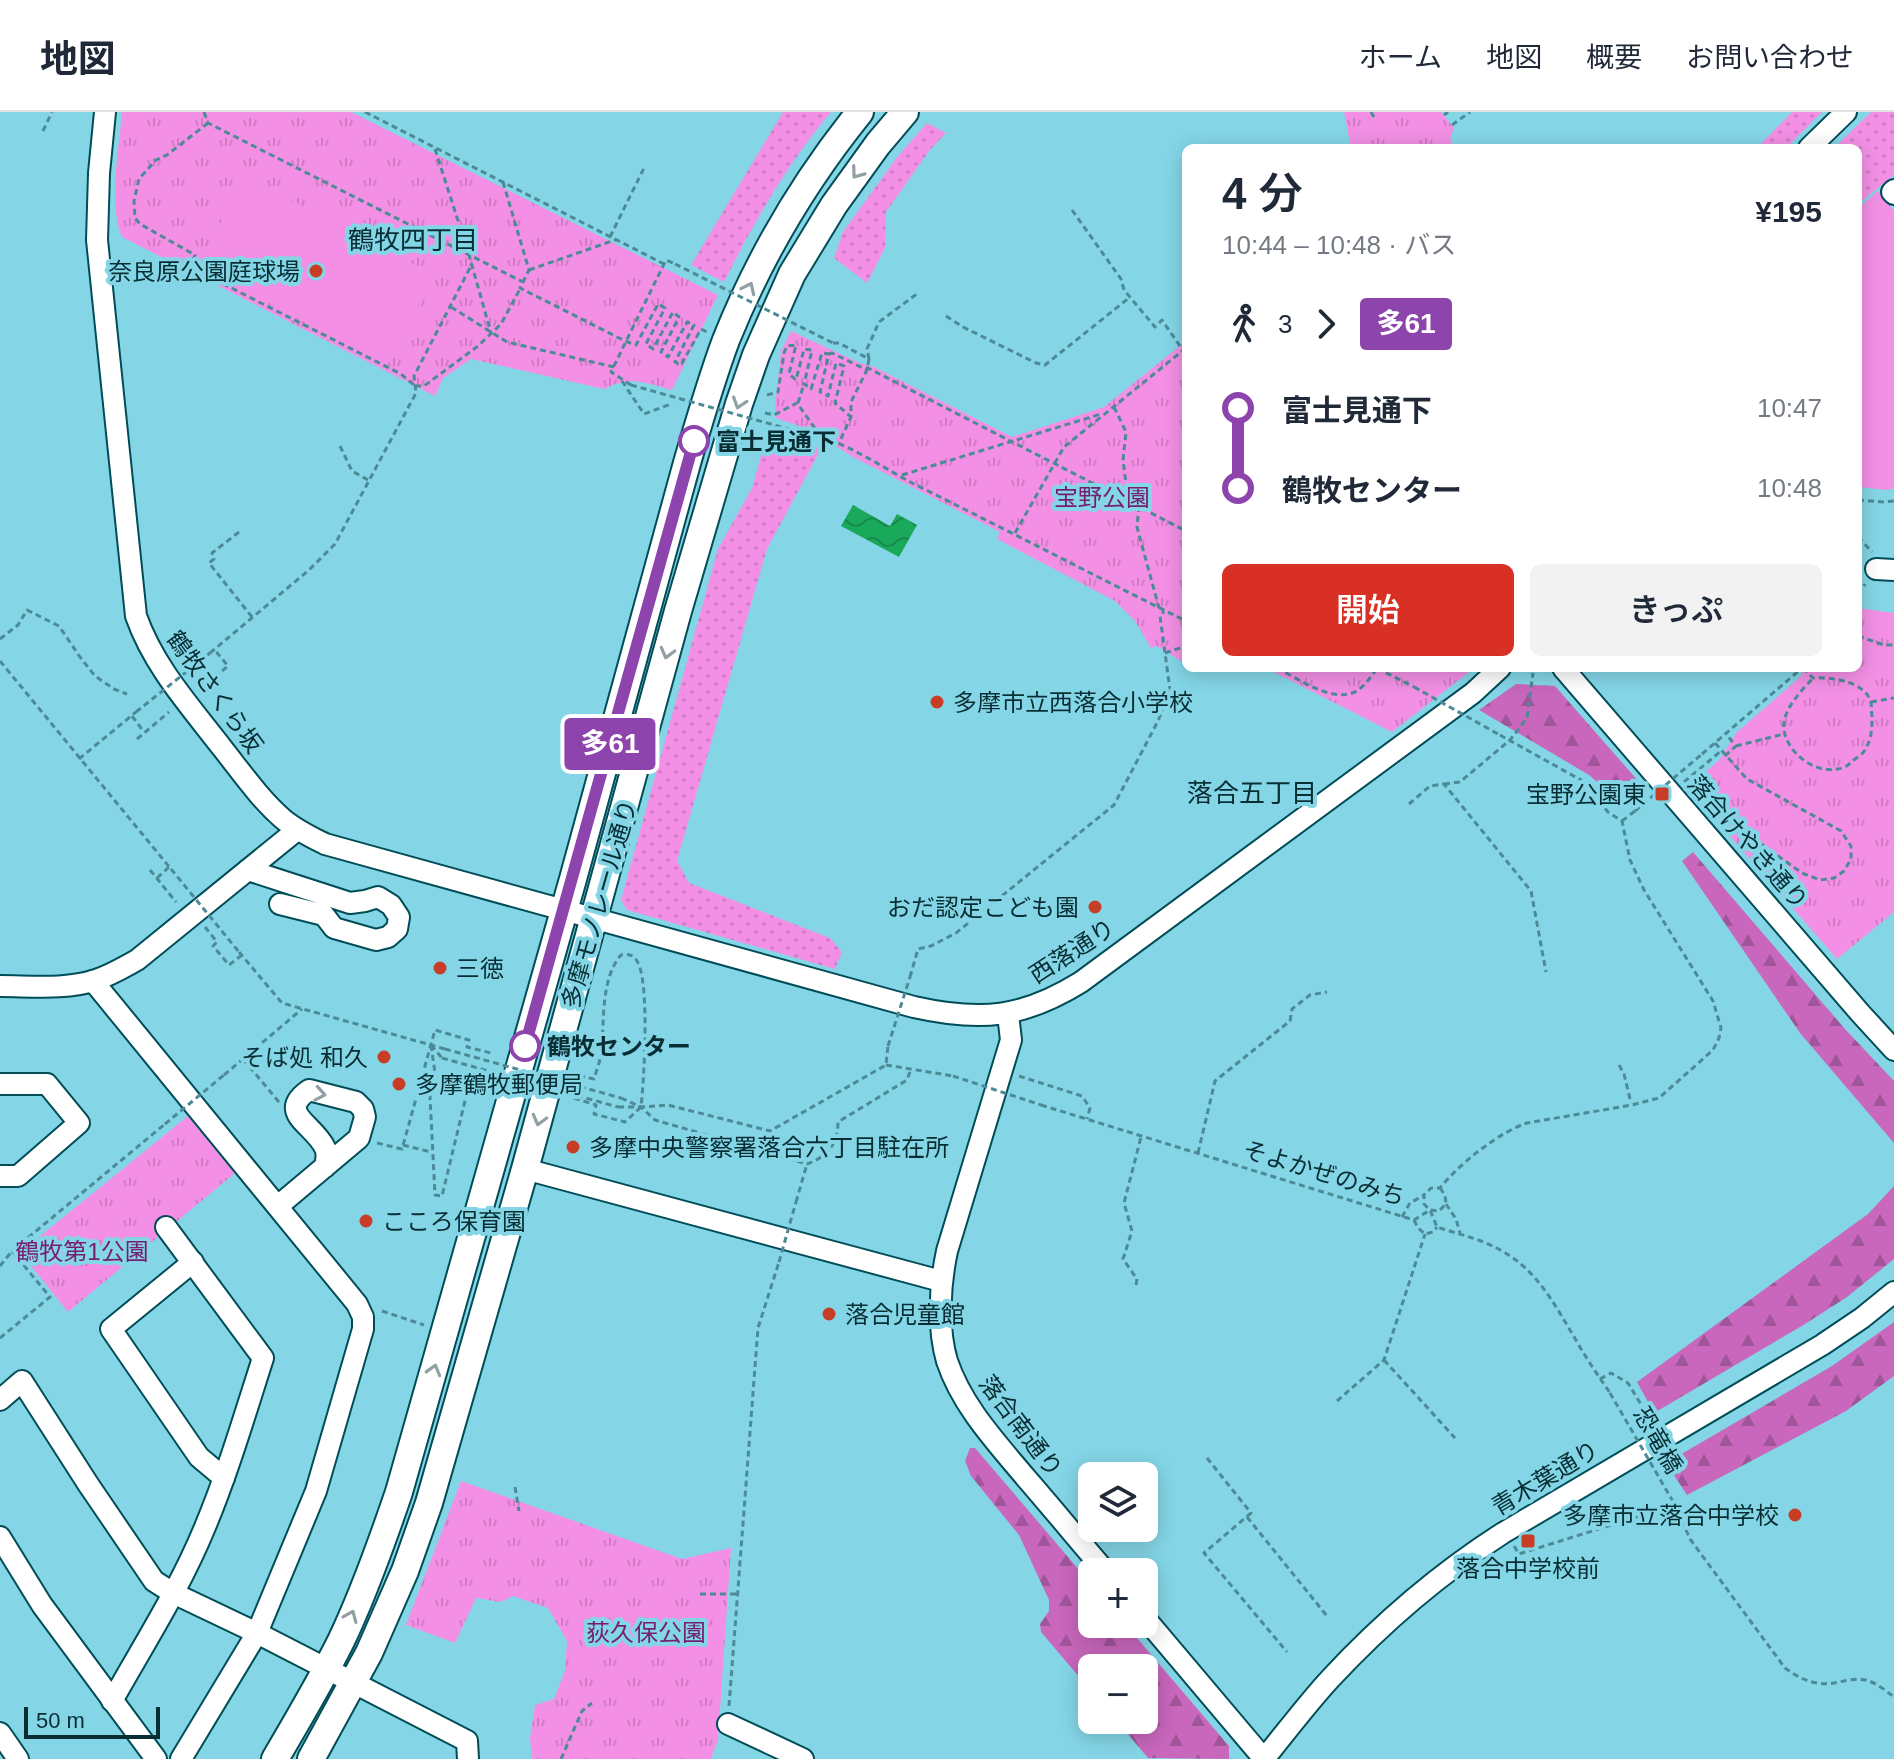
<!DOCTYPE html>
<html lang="ja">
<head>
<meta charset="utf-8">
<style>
  body { margin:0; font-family:Helvetica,"Noto Sans JP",sans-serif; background:#f2f2f3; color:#1f2937; height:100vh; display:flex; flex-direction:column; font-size:30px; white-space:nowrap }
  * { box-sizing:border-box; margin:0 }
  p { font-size:26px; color:#747a83 }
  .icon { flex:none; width:44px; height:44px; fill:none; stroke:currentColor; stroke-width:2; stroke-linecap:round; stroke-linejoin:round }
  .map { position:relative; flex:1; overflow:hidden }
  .details { position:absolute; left:1182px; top:32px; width:680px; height:528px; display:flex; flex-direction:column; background:#fff; border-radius:12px; box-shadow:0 4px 20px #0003 }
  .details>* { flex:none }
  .badge { padding:0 16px; border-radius:6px; font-size:28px; line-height:52px }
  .controls { position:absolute; left:1078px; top:1350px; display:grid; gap:16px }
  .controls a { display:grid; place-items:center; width:80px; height:80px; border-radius:12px; background:#fff; box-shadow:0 4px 20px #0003; font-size:40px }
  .scale { position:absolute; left:24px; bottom:20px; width:136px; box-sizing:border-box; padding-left:8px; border:4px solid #082d33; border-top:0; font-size:22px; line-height:28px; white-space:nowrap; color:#082d33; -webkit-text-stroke:6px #84d6e7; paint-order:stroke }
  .map>.badge { position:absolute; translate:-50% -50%; box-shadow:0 0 0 4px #fff }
  .legs { display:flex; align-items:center; gap:12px; height:88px; padding:0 40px; font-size:26px }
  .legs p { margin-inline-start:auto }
  .summary { display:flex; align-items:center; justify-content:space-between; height:136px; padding:0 40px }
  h1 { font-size:44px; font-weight:600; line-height:60px }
  .action { display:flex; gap:16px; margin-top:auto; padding:16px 40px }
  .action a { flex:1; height:92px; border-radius:12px; background:#d93025; color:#fff; font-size:32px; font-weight:600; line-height:92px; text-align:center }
  .action a+a { background:#f2f2f3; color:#1f2937 }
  ul { padding:0 40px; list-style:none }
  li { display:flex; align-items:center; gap:28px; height:80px; font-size:30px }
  li i { display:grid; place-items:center; width:12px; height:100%; margin:0 10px; background:currentColor }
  li i::after { content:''; width:20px; height:20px; margin:-10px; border:6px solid; border-radius:50%; background:#fff }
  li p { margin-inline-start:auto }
  li:first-child i { background:linear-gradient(#0000 50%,currentColor 0) }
  li:last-child i { background:linear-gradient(currentColor 50%,#0000 0) }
  header { display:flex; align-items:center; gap:48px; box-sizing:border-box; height:112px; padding:0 40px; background:#fff; border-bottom:2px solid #e0e1e3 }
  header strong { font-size:38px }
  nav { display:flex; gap:44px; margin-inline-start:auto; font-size:28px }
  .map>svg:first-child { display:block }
  .grass { fill:url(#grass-dots) }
  .forest { fill:url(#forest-firs) }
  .park { fill:url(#park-tufts) }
  .pitch { fill:#f390e5 }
  .water { fill:url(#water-waves) }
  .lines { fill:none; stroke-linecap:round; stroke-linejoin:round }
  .minor-casing { stroke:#004c57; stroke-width:24 }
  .major-casing { stroke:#004c57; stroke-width:30 }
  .path { stroke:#4c8a96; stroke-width:3; stroke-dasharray:6 4; stroke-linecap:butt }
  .minor { stroke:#fff; stroke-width:20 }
  .major { stroke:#fff; stroke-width:26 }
  .path-bridge { stroke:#4c8a96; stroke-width:3; stroke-dasharray:6 4; stroke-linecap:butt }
  .oneway { stroke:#90a0a3 }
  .line-1-casing { stroke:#fff; stroke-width:18 }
  .line-1 { stroke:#8e44ad; stroke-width:12 }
  .poi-dot { fill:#c83d25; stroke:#84d6e7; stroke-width:3 }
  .stop-1-dot { fill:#fff; stroke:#8e44ad; stroke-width:4 }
  .labels { text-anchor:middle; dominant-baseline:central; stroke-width:8; stroke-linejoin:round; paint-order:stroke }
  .poi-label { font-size:24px; fill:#082d33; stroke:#84d6e7; text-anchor:start }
  .stop-label { font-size:24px; font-weight:bold; fill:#082d33; stroke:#84d6e7; text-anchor:start }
  .park-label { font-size:24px; fill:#761d6e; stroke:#84d6e7 }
  .street-label { font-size:24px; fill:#082d33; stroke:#84d6e7 }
  .neighbourhood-label { font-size:26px; fill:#082d33; stroke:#84d6e7 }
</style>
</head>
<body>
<header>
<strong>地図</strong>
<nav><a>ホーム</a><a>地図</a><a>概要</a><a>お問い合わせ</a></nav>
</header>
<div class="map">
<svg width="1894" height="1647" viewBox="0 0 1894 1647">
  <defs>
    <pattern id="grass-dots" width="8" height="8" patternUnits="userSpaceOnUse" patternTransform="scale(2)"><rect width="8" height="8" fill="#f390e5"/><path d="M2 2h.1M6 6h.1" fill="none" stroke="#cf7cc5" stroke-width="1.8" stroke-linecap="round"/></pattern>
    <pattern id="forest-firs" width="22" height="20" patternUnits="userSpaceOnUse" patternTransform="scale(2)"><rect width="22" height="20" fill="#c867bc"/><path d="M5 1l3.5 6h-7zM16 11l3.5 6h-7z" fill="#a05599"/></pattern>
    <pattern id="park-tufts" width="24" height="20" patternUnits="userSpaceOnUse" patternTransform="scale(2)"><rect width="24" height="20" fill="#f390e5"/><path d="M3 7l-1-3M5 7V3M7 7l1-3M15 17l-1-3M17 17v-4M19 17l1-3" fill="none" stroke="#cf7cc5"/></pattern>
    <pattern id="water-waves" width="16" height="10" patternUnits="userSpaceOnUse" patternTransform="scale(2)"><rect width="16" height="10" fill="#1aa95a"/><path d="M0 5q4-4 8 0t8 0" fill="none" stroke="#158a4b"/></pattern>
  </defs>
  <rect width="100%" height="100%" fill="#84d6e7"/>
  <g class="grass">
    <path d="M783,0H831C787,52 754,110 724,170L691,153Z"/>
    <path d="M1792,0H1822L1786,36H1757Z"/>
    <path d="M1871,0H1894V63L1858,92V36H1834Z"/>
    <path d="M927,11L946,21L929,39L886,100L885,136L867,171L834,146L843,120L898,44Z"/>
    <path d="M768,319L821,337L767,437L677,749L689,771L830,826L842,840L835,857L627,798L621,788L718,437L752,376Z"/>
  </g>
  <g class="forest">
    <path d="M1516,572L1555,574L1646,678L1624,694L1589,663L1479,598Z"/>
    <path d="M1693,740L1845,917L1894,969V1031L1800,921L1682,749Z"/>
    <path d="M1894,1074V1147L1847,1185L1805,1212L1654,1301L1637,1270L1868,1102Z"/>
    <path d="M1894,1210V1264L1846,1299L1687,1383L1666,1351L1832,1254Z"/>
    <path d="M970,1336H975L1092,1473V1512H1125L1229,1634V1647L1148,1646L1116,1608H1144V1556H1092V1580L1041,1520L1040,1512L1049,1499V1488L1019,1423L971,1364L965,1349Z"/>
  </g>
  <g class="park">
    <path d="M122,0H351L718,183L672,278C644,271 632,263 604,277L471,247L443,266L435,284L122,125C108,93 119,35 122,0Z"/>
    <path d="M1344,0H1441L1454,16L1450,27L1452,30L1448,36H1351Z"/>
    <path d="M791,219L860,251L874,255L1012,325L1104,295L1186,229V552L1157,534L1151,536L1135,509L1115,489L997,427L1000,420L855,346L808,317L776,306L775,295L781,239Z"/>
    <path d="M1858,496L1894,501V800L1837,847L1688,676L1720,647L1736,621L1801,564L1805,556H1858Z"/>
    <path d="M1266,556H1474L1392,620Z"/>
    <path d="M188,1004L235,1061L68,1200L23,1144V1138Z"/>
    <path d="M461,1369L682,1447L731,1436L718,1628L711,1647H532L530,1626L535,1593L554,1587L565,1559L567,1529L548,1496L513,1484L500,1490L476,1486L455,1531L406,1513Z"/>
  </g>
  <g class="pitch">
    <path d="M245,64L434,163L387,253L199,154Z"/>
    <path d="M1878,79L1894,99V376L1887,378L1858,375V96Z"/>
  </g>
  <path class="water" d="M853,393L890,414L897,402L917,413L899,445L841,414Z"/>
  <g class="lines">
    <g class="minor-casing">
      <g id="minor">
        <path d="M105,0L99,61L97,128L136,504C154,555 190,594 223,637C242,661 260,687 283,707C296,718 311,725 325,732L914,895C981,910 1023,906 1081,870L1473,581L1500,556"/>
        <path d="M1809,36L1846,0"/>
        <path d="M1894,78L1892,80L1894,82"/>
        <path d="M1876,457L1894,458"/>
        <path d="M1563,556L1861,902L1894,938"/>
        <path d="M248,758L350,791L365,789L378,785L391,793L399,805L397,817L388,825L376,828L334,816L324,803L280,792"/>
        <path d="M93,869L357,1192L363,1205V1217L316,1379L257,1521L181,1647"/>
        <path d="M0,874C31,874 66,878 96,868C111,863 124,855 137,848L297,718"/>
        <path d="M1008,902L1011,928L947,1139C940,1172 937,1215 947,1249C962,1294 996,1330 1026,1366C1053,1397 1079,1429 1106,1460"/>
        <path d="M0,972H47L79,1011L18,1064H0"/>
        <path d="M525,1057L941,1169"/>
        <path d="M278,1094L359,1026L365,1005L363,997L356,990L309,978C276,1001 314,1012 325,1036C328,1042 326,1049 325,1055"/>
        <path d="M193,1150L111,1217L199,1345L224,1366"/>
        <path d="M0,1288L22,1269L88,1372L154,1469L173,1481L257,1521L467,1629L468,1647"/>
        <path d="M0,1425L42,1493L156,1647"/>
        <path d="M1144,1505L1264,1647"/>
        <path d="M112,1589C144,1532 180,1476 205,1415C228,1360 245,1302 263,1246L166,1115"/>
        <path d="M728,1612L803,1647"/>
        <path d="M0,1621L18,1647"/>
        <path d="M1264,1647C1286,1620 1307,1592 1330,1567C1382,1511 1439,1462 1503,1421L1822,1233L1862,1206L1894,1180"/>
      </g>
    </g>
    <g class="major-casing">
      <g id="major">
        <path d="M275,1647C298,1608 321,1569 341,1529C364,1481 382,1430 399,1380L573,767L687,351C699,310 711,268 726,228C759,146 805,68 860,0"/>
        <path d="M311,1647L369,1541L405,1459L429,1391L525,1057L678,499L739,292L756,243L792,162L834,93L878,32L905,0"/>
      </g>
    </g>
    <g class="path">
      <path d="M204,0L208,11L523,170"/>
      <path d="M365,0L664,152"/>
      <path d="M1371,0L1374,5"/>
      <path d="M1444,3L1448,0"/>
      <path d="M208,11L167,43L156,48L139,67L134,89L135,106L140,112L195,143L190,155L401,262L415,274"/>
      <path d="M1452,13L1470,0"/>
      <path d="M43,19L52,0"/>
      <path d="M435,37L469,143L491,221"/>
      <path d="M503,70L529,158L520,176L625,229L636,233L658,192L665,196L646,232L653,237L673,200L679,205L661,240L668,245L687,210L694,213L675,250L681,253L701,217L707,220"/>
      <path d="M1072,98L1121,167L1124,178L1155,215L1162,208L1182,237"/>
      <path d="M610,125L644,56"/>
      <path d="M529,158L615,128"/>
      <path d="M451,195L507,230L614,255"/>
      <path d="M946,204L963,215L1036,251L1045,253L1130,185"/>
      <path d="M833,231H839L869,247L867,258L851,290V305L839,331"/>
      <path d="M829,242L832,241L867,258"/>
      <path d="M869,247L867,237L879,210L918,181"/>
      <path d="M866,255L1186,419"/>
      <path d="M622,269L644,302L671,292"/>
      <path d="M631,273L611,260L666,148L675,152"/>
      <path d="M415,274H424L478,234L501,212L520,177"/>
      <path d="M767,283L778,280L784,241L787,234L796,233L789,262L796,268L804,237L812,238L804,272L811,277L822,241L829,242L820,280L828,284L836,251L844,254L835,291L851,305"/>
      <path d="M798,291L804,272"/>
      <path d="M1114,295L1126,320L1123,348L1128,388"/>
      <path d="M765,301L774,303L797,291L819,322"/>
      <path d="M810,323C840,326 885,357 914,372C1005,417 1095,464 1186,509"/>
      <path d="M340,334L352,359L370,369"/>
      <path d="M902,363L1101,302"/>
      <path d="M1858,388L1884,390L1894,389"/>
      <path d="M1139,394L1137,415L1159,496"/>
      <path d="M239,420L212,441L214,447L209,451L252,505"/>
      <path d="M1015,421L1064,335L1186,236"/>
      <path d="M1858,425L1872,440"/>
      <path d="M1858,482L1865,472"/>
      <path d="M1858,524L1884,533H1894"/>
      <path d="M0,527L18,513L27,498L59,514L80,545L95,564L114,577L127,582"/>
      <path d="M210,541L309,458L335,432L416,281L414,264L472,152"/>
      <path d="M1165,541L1186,534"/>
      <path d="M0,549L171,757"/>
      <path d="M1277,556C1297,566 1326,587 1349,582C1361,580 1371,565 1377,556"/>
      <path d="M1377,556L1414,575"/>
      <path d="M1803,556L1813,566C1831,565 1866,569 1871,591C1872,595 1871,600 1872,604C1872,613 1872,625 1867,634C1865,640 1860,644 1855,647C1851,650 1849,653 1845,655C1822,664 1798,649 1788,630C1774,605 1798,583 1813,566"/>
      <path d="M199,578L228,554L214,537"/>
      <path d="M1871,590L1894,586"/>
      <path d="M132,604L144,620"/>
      <path d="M137,627L169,600"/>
      <path d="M1715,631L1747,667L1841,719L1851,734V747L1844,759L1834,766L1820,768L1802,761L1743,719L1730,721"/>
      <path d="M1736,634L1784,622"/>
      <path d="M1702,642L1802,556"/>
      <path d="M1725,644L1736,634L1726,622"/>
      <path d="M79,647L136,600"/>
      <path d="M1684,670L1721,639"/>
      <path d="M1444,672L1460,670L1510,628L1527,606L1533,561"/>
      <path d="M1409,692L1430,674L1444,672L1531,779L1546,860"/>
      <path d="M1622,709L1635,699"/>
      <path d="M150,758L176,790"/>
      <path d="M157,766L169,755"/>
      <path d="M205,815L217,830L213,834L229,853L242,843"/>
      <path d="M239,840L282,891L445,937"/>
      <path d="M910,865L918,837L931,834L956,821L1114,693L1158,609L1170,578L1160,504L1164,499"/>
      <path d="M431,933L435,961L430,985L435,1083L442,1084L471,964L484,967"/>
      <path d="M431,933L442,946"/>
      <path d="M243,947L279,990"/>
      <path d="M886,953L953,964"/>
      <path d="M1619,953L1624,962L1631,991"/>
      <path d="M224,963L302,897"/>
      <path d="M1019,964L1082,984L1090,996L1087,1007"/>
      <path d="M574,986L596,993L594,1002L625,1010L641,995C644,969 650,868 637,849C633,842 628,842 621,843C601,866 604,908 602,936C601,947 597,957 594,967L580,964"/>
      <path d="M621,986L641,995L668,993L770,1019L886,953L888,934"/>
      <path d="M1041,993L1414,1108L1430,1098L1437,1115C1461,1123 1486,1128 1507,1142C1538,1161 1555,1193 1573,1223C1584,1243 1597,1262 1610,1281"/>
      <path d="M618,995H641L655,1008L807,1052C827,1045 838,1032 838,1010L907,968L911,957"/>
      <path d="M377,1031L402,1037L435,918L469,928L467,935L491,941"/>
      <path d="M403,1033L431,1040"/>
      <path d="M1198,1041L1215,969L1290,909L1292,897L1310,883L1327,880"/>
      <path d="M1440,1076L1445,1083L1446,1092L1439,1099L1430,1098L1424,1092V1083L1431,1076H1440C1458,1053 1499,1020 1527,1011L1632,993L1659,986L1713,938L1719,926L1721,916L1713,889L1644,778L1630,748L1622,709L1608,700L1581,668L1498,622"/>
      <path d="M796,1090L807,1052"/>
      <path d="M1446,1092L1456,1107L1460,1121"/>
      <path d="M1402,1105L1410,1091L1424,1083"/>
      <path d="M1414,1108L1418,1116L1425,1122L1433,1120L1437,1115"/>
      <path d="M0,1154L12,1139L165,1012"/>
      <path d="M1136,1173L1137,1167L1123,1147L1132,1119L1124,1091L1141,1025"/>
      <path d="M382,1199L424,1213"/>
      <path d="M0,1226L50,1185L12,1139"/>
      <path d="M1384,1248L1455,1326"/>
      <path d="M1600,1267L1611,1261L1628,1271L1651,1309"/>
      <path d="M1337,1289L1384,1248L1425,1122"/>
      <path d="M1207,1346L1251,1401L1204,1441L1287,1540"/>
      <path d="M515,1375L519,1399"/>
      <path d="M1247,1405L1327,1504"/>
      <path d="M1514,1434L1519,1442L1675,1393L1690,1427L1785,1556C1800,1567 1815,1574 1834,1571C1844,1569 1855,1566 1866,1568C1877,1571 1886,1579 1894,1585"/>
      <path d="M700,1482H736"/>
      <path d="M729,1594L758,1216L779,1150"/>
      <path d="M561,1647L582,1599L592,1591"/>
    </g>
    <use href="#minor" class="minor"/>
    <use href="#major" class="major"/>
    <g class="path-bridge">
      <path d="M675,152L833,231"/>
      <path d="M631,273L810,323"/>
      <path d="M1414,575L1498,622"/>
      <path d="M136,600L210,541"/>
      <path d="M1635,699L1702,642"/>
      <path d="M171,757L239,840"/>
      <path d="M888,934L910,865"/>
      <path d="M445,937L621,986"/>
      <path d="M442,946L618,995"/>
      <path d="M953,964L1041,993"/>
      <path d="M165,1012L224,963"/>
      <path d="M779,1150L796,1090"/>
      <path d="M1610,1281L1675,1393"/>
    </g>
  </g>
  <defs><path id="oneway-chevron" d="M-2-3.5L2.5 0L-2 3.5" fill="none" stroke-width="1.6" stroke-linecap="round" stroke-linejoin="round" transform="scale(2)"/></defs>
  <g class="oneway">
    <use href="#oneway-chevron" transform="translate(857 61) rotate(126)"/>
    <use href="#oneway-chevron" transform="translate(749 176) rotate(-65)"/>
    <use href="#oneway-chevron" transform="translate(739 291) rotate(108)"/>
    <use href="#oneway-chevron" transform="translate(667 541) rotate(105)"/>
    <use href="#oneway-chevron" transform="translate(320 982) rotate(10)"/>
    <use href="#oneway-chevron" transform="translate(539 1008) rotate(105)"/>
    <use href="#oneway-chevron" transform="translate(434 1258) rotate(-74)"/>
    <use href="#oneway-chevron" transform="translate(351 1504) rotate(-67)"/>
  </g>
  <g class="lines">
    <g class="line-1-casing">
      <path id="line-1" d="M525,934L694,329"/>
    </g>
    <use href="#line-1" class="line-1"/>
  </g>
  <g class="poi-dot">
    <circle cx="316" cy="159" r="8"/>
    <circle cx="937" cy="590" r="8"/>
    <rect x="1654" y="674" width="16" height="16" rx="4"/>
    <circle cx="1095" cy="795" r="8"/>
    <circle cx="440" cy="856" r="8"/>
    <circle cx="384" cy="945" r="8"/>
    <circle cx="399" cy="972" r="8"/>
    <circle cx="573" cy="1035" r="8"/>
    <circle cx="366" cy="1109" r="8"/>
    <circle cx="829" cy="1202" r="8"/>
    <circle cx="1795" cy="1403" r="8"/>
    <rect x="1520" y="1421" width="16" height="16" rx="4"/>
  </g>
  <g class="stop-1-dot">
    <circle cx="694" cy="329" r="14"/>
    <circle cx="525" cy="934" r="14"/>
  </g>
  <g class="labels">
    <g class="poi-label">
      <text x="300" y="159" text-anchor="end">奈良原公園庭球場</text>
      <text x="953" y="590">多摩市立西落合小学校</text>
      <text x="1646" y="682" text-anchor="end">宝野公園東</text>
      <text x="1079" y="795" text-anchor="end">おだ認定こども園</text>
      <text x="456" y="856">三徳</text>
      <text x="368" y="945" text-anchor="end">そば処 和久</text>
      <text x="415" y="972">多摩鶴牧郵便局</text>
      <text x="589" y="1035">多摩中央警察署落合六丁目駐在所</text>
      <text x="382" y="1109">こころ保育園</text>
      <text x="845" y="1202">落合児童館</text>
      <text x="1779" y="1403" text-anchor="end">多摩市立落合中学校</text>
      <text x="1528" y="1456" text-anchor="middle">落合中学校前</text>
    </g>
    <g class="stop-label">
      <text x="716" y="329">富士見通下</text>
      <text x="547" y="934">鶴牧センター</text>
    </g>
    <g class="park-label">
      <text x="1102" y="385">宝野公園</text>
      <text x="82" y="1139">鶴牧第1公園</text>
      <text x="646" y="1520">荻久保公園</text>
    </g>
    <g class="street-label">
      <text transform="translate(215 580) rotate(54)">鶴牧さくら坂</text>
      <text transform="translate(1748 730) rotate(49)">落合けやき通り</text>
      <text transform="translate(599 792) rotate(-74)">多摩モノレール通り</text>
      <text transform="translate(1072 839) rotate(-33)">西落通り</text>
      <text transform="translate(1324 1061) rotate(17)">そよかぜのみち</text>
      <text transform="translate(1021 1314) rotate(53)">落合南通り</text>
      <text transform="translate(1658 1328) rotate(60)">恐竜橋</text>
      <text transform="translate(1545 1366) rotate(-31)">青木葉通り</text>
    </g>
    <g class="neighbourhood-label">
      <text x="413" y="128">鶴牧四丁目</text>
      <text x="1252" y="681">落合五丁目</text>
    </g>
  </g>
</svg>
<div class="controls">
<a><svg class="icon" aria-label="layers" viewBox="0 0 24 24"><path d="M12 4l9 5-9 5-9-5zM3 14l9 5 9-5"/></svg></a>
<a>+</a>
<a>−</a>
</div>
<div class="scale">50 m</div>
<b class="badge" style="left:610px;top:632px;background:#8e44ad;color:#fff">多61</b>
<section class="details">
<div class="summary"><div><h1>4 分</h1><p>10:44 – 10:48 · バス</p></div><b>¥195</b></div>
<div class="legs"><svg class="icon" aria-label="walk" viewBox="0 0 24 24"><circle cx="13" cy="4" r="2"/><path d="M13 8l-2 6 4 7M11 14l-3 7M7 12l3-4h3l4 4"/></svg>3<svg class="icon" aria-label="forward" viewBox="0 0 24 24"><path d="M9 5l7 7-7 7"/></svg><b class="badge" style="background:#8e44ad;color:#fff">多61</b></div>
<ul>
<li><i style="color:#8e44ad"></i><b>富士見通下</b><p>10:47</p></li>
<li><i style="color:#8e44ad"></i><b>鶴牧センター</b><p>10:48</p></li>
</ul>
<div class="action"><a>開始</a><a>きっぷ</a></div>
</section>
</div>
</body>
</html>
